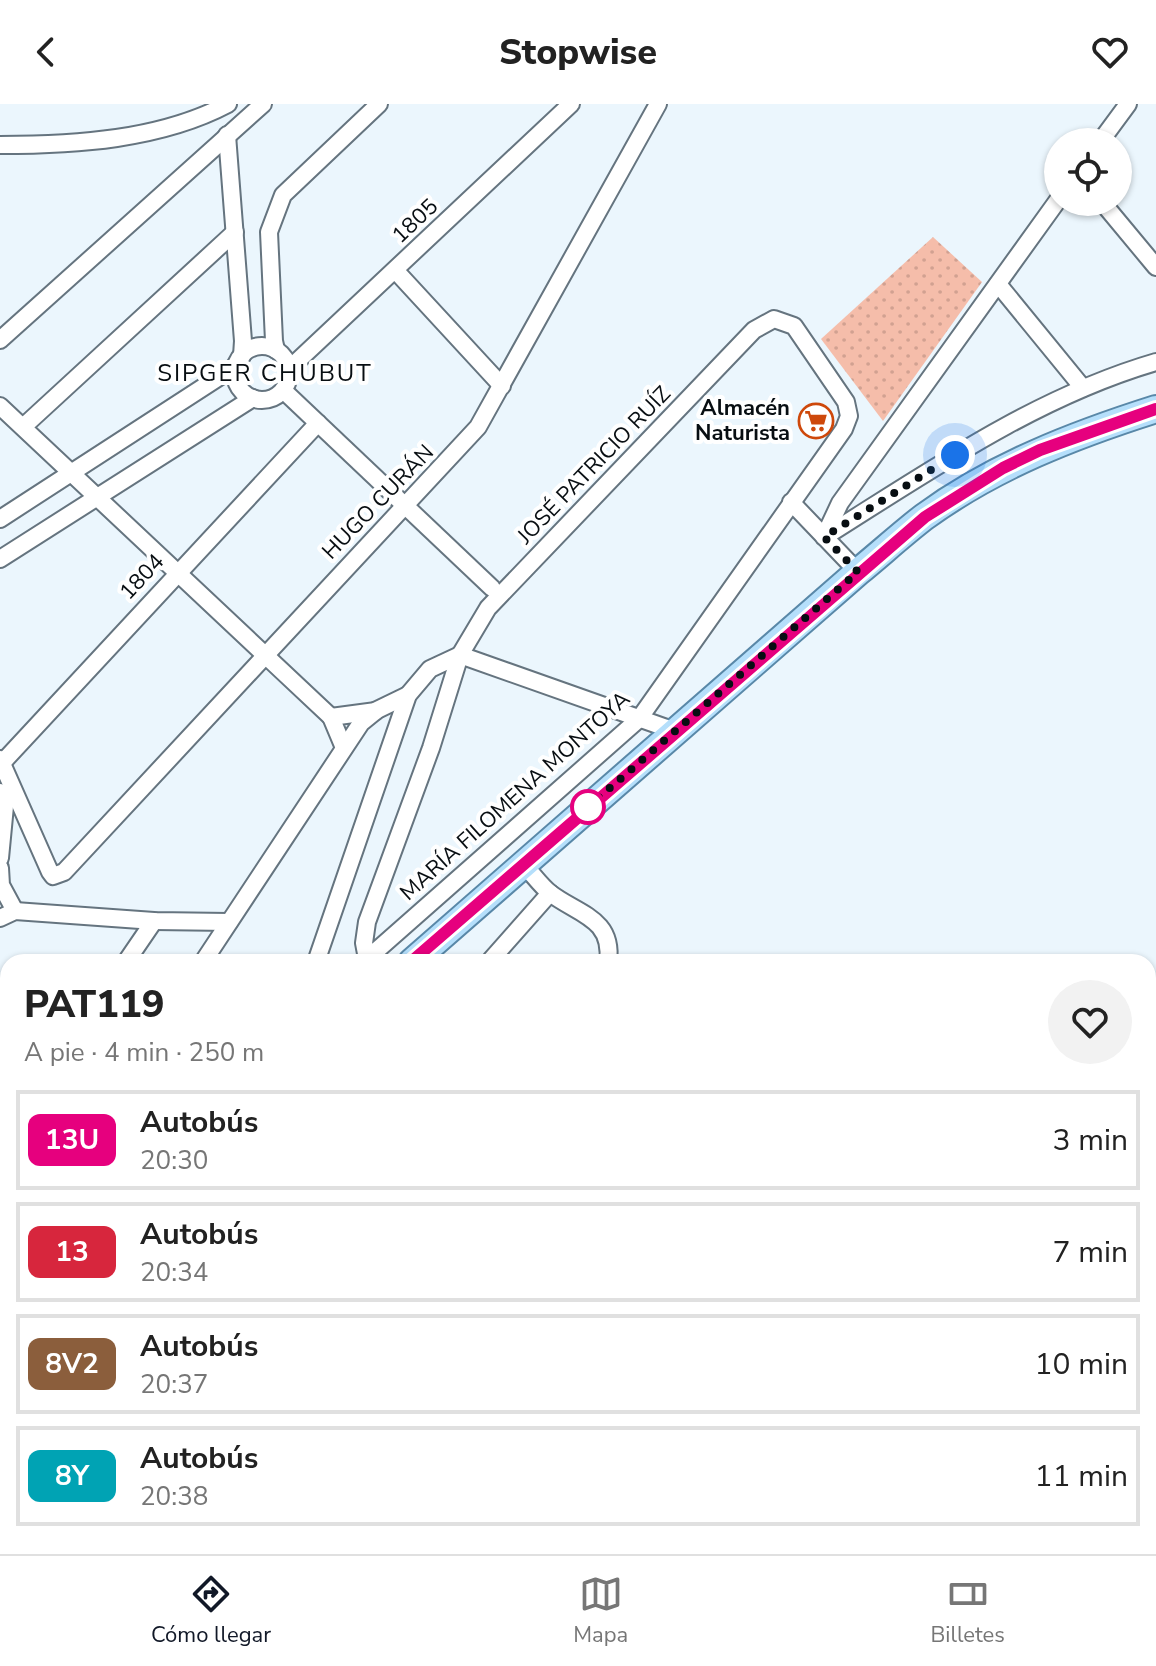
<!DOCTYPE html>
<html lang="es">
<head>
<meta charset="utf-8">
<style>
  body { margin:0; font-family:"Nunito Sans",sans-serif; background:#f2f2f2; color:#222; height:100vh; display:flex; flex-direction:column; font-size:30px; white-space:nowrap }
  * { box-sizing:border-box; margin:0 }
  p { font-size:26px; color:#767676 }
  .icon { flex:none; width:44px; height:44px; fill:none; stroke:currentColor; stroke-width:2; stroke-linecap:round; stroke-linejoin:round }
  .map { position:relative; flex:1; overflow:hidden }
  .details { position:absolute; left:0px; top:850px; width:1156px; height:600px; display:flex; flex-direction:column; background:#fff; border-radius:24px 24px 0 0; box-shadow:0 2px 6px #0004 }
  .details>* { flex:none }
  .badge { padding:0 16px; border-radius:12px; font-size:28px; line-height:52px }
  .controls { position:absolute; left:1044px; top:24px; display:grid; gap:16px }
  .controls a { display:grid; place-items:center; width:88px; height:88px; border-radius:50%; background:#fff; box-shadow:0 2px 6px #0004; font-size:40px }
  .you { position:absolute; width:40px; height:40px; margin:-20px; border:6px solid #fff; border-radius:50%; background:#1a73e8; box-shadow:0 0 0 12px #1a73e833 }
  .map>.badge { position:absolute; translate:-50% -50%; box-shadow:0 0 0 4px #fff }
  .round { display:grid; place-items:center; flex:none; width:84px; height:84px; border-radius:42px; background:#f2f2f2 }
  .head { display:flex; align-items:center; justify-content:space-between; height:136px; padding:0 24px }
  h1 { font-size:38px; font-weight:800; line-height:60px }
  ul { padding:0; list-style:none }
  li { display:flex; align-items:center; gap:24px; height:100px; margin:0 16px 12px; padding:0 8px; border:4px solid #e0e0e0; border-radius:0px }
  li div { flex:1 }
  li b { display:block; font-size:30px }
  li em { font-style:normal }
  li .badge { min-width:88px; font-weight:700; text-align:center }
  header { display:flex; justify-content:space-between; align-items:center; height:104px; padding:0 24px; background:#fff; font-size:36px; font-weight:800 }
  .dock { display:flex; justify-content:space-around; align-items:center; height:112px; border-top:2px solid #e0e0e0; background:#fff; font-size:22px; color:#767676 }
  .dock a { display:grid; justify-items:center; gap:4px }
  .dock .selected { color:#111827 }
  .map>svg:first-child { display:block }
  .park { fill:url(#park-dots) }
  .lines { fill:none; stroke-linecap:round; stroke-linejoin:round }
  .street-casing { stroke:#65747f; stroke-width:20 }
  .primary-casing { stroke:#5988a8; stroke-width:30 }
  .street { stroke:#fff; stroke-width:16 }
  .primary { stroke:#b5dffb; stroke-width:26 }
  .line-casing { stroke:#fff; stroke-width:18 }
  .line { stroke:#e6007e; stroke-width:12 }
  .walk { stroke:#080e12; stroke-width:8; stroke-dasharray:0 14.4 }
  .stop-dot { fill:#fff; stroke:#e6007e; stroke-width:4 }
  .labels { text-anchor:middle; dominant-baseline:central; stroke-width:8; stroke-linejoin:round; paint-order:stroke }
  .street-label { font-size:22px; fill:#080e12; stroke:#fff }
  .poi-label { font-size:22px; font-weight:bold; fill:#080e12; stroke:#fff; text-anchor:end }
  .neighbourhood-label { font-size:24px; letter-spacing:2px; fill:#080e12; stroke:#fff }
</style>
</head>
<body>
<header><svg class="icon" aria-label="back" viewBox="0 0 24 24"><path d="M15 5l-7 7 7 7"/></svg>Stopwise<svg class="icon" aria-label="heart" viewBox="0 0 24 24"><path d="M12 20l-8-8c-3-5 5-10 8-4 3-6 11-1 8 4z"/></svg></header>
<div class="map">
<svg width="1156" height="1450" viewBox="0 0 1156 1450">
  <defs>
    <pattern id="park-dots" width="8" height="8" patternUnits="userSpaceOnUse" patternTransform="scale(2)"><rect width="8" height="8" fill="#f5bdaa"/><path d="M2 2h.1M6 6h.1" fill="none" stroke="#d1a191" stroke-width="1.8" stroke-linecap="round"/></pattern>
  </defs>
  <rect width="100%" height="100%" fill="#ebf6fd"/>
  <path class="park" d="M933,133L982,178L883,317L821,235Z"/>
  <g class="lines">
    <g class="street-casing">
      <g id="street">
        <path d="M227,31L243,237L242,252"/>
        <path d="M1100,38L1128,0"/>
        <path d="M0,41C75,41 160,36 228,0"/>
        <path d="M1102,98L1156,163"/>
        <path d="M395,166L502,282"/>
        <path d="M998,180L1083,284"/>
        <path d="M0,236L263,0"/>
        <circle cx="262" cy="269" r="27"/>
        <path d="M276,246L274,237L269,128L283,91L379,0"/>
        <path d="M289,265L571,0"/>
        <path d="M283,286L492,484"/>
        <path d="M0,302L331,613"/>
        <path d="M23,323L235,128"/>
        <path d="M791,398L858,468"/>
        <path d="M0,415L236,262"/>
        <path d="M826,432C931,366 1036,293 1156,258"/>
        <path d="M824,433L840,399L1058,96"/>
        <path d="M0,455L253,294"/>
        <path d="M460,551L675,627"/>
        <path d="M344,644L331,613L376,607"/>
        <path d="M0,655L50,768L53,772L64,768L478,323L658,0"/>
        <path d="M2,659L318,319"/>
        <path d="M0,688L5,702L0,754"/>
        <path d="M523,760C532,769 540,781 550,789C577,810 614,814 608,858"/>
        <path d="M0,764L1,781L15,807"/>
        <path d="M0,814L15,807L154,817L229,818"/>
        <path d="M126,858L154,817"/>
        <path d="M203,858L361,619L377,606L408,591"/>
        <path d="M316,858L408,591L430,565L460,551"/>
        <path d="M364,858L367,855L639,615L844,325L849,312L846,298L794,222L774,215L754,226L488,504L460,551L431,644L367,818L364,839L367,855L376,858"/>
        <path d="M489,858L550,789"/>
        <path d="M0,1049L8,1037"/>
        <path d="M0,1177L8,1170"/>
        <path d="M0,1228L8,1235"/>
        <path d="M321,1442L341,1450"/>
        <path d="M182,1450L187,1442"/>
        <path d="M354,1450L357,1442"/>
        <path d="M496,1450L498,1442"/>
        <path d="M549,1450L562,1442"/>
      </g>
    </g>
    <g class="primary-casing">
      <g id="primary">
        <path d="M412,858L858,468C880,450 902,430 924,413C994,362 1074,331 1156,305"/>
        <path d="M0,1411L8,1347"/>
      </g>
    </g>
    <use href="#street" class="street"/>
    <use href="#primary" class="primary"/>
  </g>
  <g class="lines">
    <g class="line-casing">
      <path id="line" d="M411,858L925,413L1003,364L1040,346L1156,305"/>
    </g>
    <use href="#line" class="line"/>
    <path class="walk" d="M588,703L858,468L824,433L955,351"/>
  </g>
  <defs>
    <g id="supermarket-ring" transform="scale(1.8)"><circle r="9.5" fill="#fff" stroke="#ce480b" stroke-width="1.5"/><path d="M-6-5.5h2.5l.6 2H6L4.5 2H-2.5L-4.4-4H-6ZM-1.5 3.2a1.3 1.3 0 1 0 .1 0ZM3 3.2a1.3 1.3 0 1 0 .1 0Z" fill="#ce480b"/></g>
  </defs>
  <g fill-rule="evenodd">
    <use href="#supermarket-ring" x="816" y="317"/>
  </g>
  <circle class="stop-dot" cx="588" cy="703" r="16"/>
  <g class="labels">
    <g class="street-label">
      <text transform="translate(415 117) rotate(-43)">1805</text>
      <text transform="translate(594 361) rotate(-46)">JOSÉ PATRICIO RUÍZ</text>
      <text transform="translate(378 398) rotate(-46)">HUGO CURÁN</text>
      <text transform="translate(142 473) rotate(-47)">1804</text>
      <text transform="translate(515 692) rotate(-42)">MARÍA FILOMENA MONTOYA</text>
    </g>
    <g class="poi-label">
      <text x="790" y="304">Almacén<tspan x="790" dy="25">Naturista</tspan></text>
    </g>
    <g class="neighbourhood-label">
      <text x="265" y="269">SIPGER CHUBUT</text>
    </g>
  </g>
</svg>
<div class="controls">
<a><svg class="icon" aria-label="locate" viewBox="0 0 24 24"><circle cx="12" cy="12" r="6"/><path d="M12 2v4M12 18v4M2 12h4M18 12h4"/></svg></a>
</div>
<div class="you" style="left:955px;top:351px"></div>
<section class="details">
<div class="head"><div><h1>PAT119</h1><p>A pie · 4 min · 250 m</p></div><a class="round"><svg class="icon" aria-label="heart" viewBox="0 0 24 24"><path d="M12 20l-8-8c-3-5 5-10 8-4 3-6 11-1 8 4z"/></svg></a></div>
<ul>
<li><span class="badge" style="background:#e6007e;color:#fff">13U</span><div><b>Autobús</b><p>20:30</p></div><em>3 min</em></li>
<li><span class="badge" style="background:#d7263d;color:#fff">13</span><div><b>Autobús</b><p>20:34</p></div><em>7 min</em></li>
<li><span class="badge" style="background:#8b5e3c;color:#fff">8V2</span><div><b>Autobús</b><p>20:37</p></div><em>10 min</em></li>
<li><span class="badge" style="background:#00a3b4;color:#fff">8Y</span><div><b>Autobús</b><p>20:38</p></div><em>11 min</em></li>
</ul>
</section>
</div>
<nav class="dock">
<a class="selected"><svg class="icon" aria-label="directions" viewBox="0 0 24 24"><path d="M12 3l9 9-9 9-9-9zM9 14v-3h6M13 9l2 2-2 2"/></svg>Cómo llegar</a>
<a><svg class="icon" aria-label="map" viewBox="0 0 24 24"><path d="M3 6l6-2 6 2 6-2v14l-6 2-6-2-6 2zM9 4v14M15 6v14"/></svg>Mapa</a>
<a><svg class="icon" aria-label="tickets" viewBox="0 0 24 24"><path d="M3 7h18v10H3zM15 7v10"/></svg>Billetes</a>
</nav>
</body>
</html>
